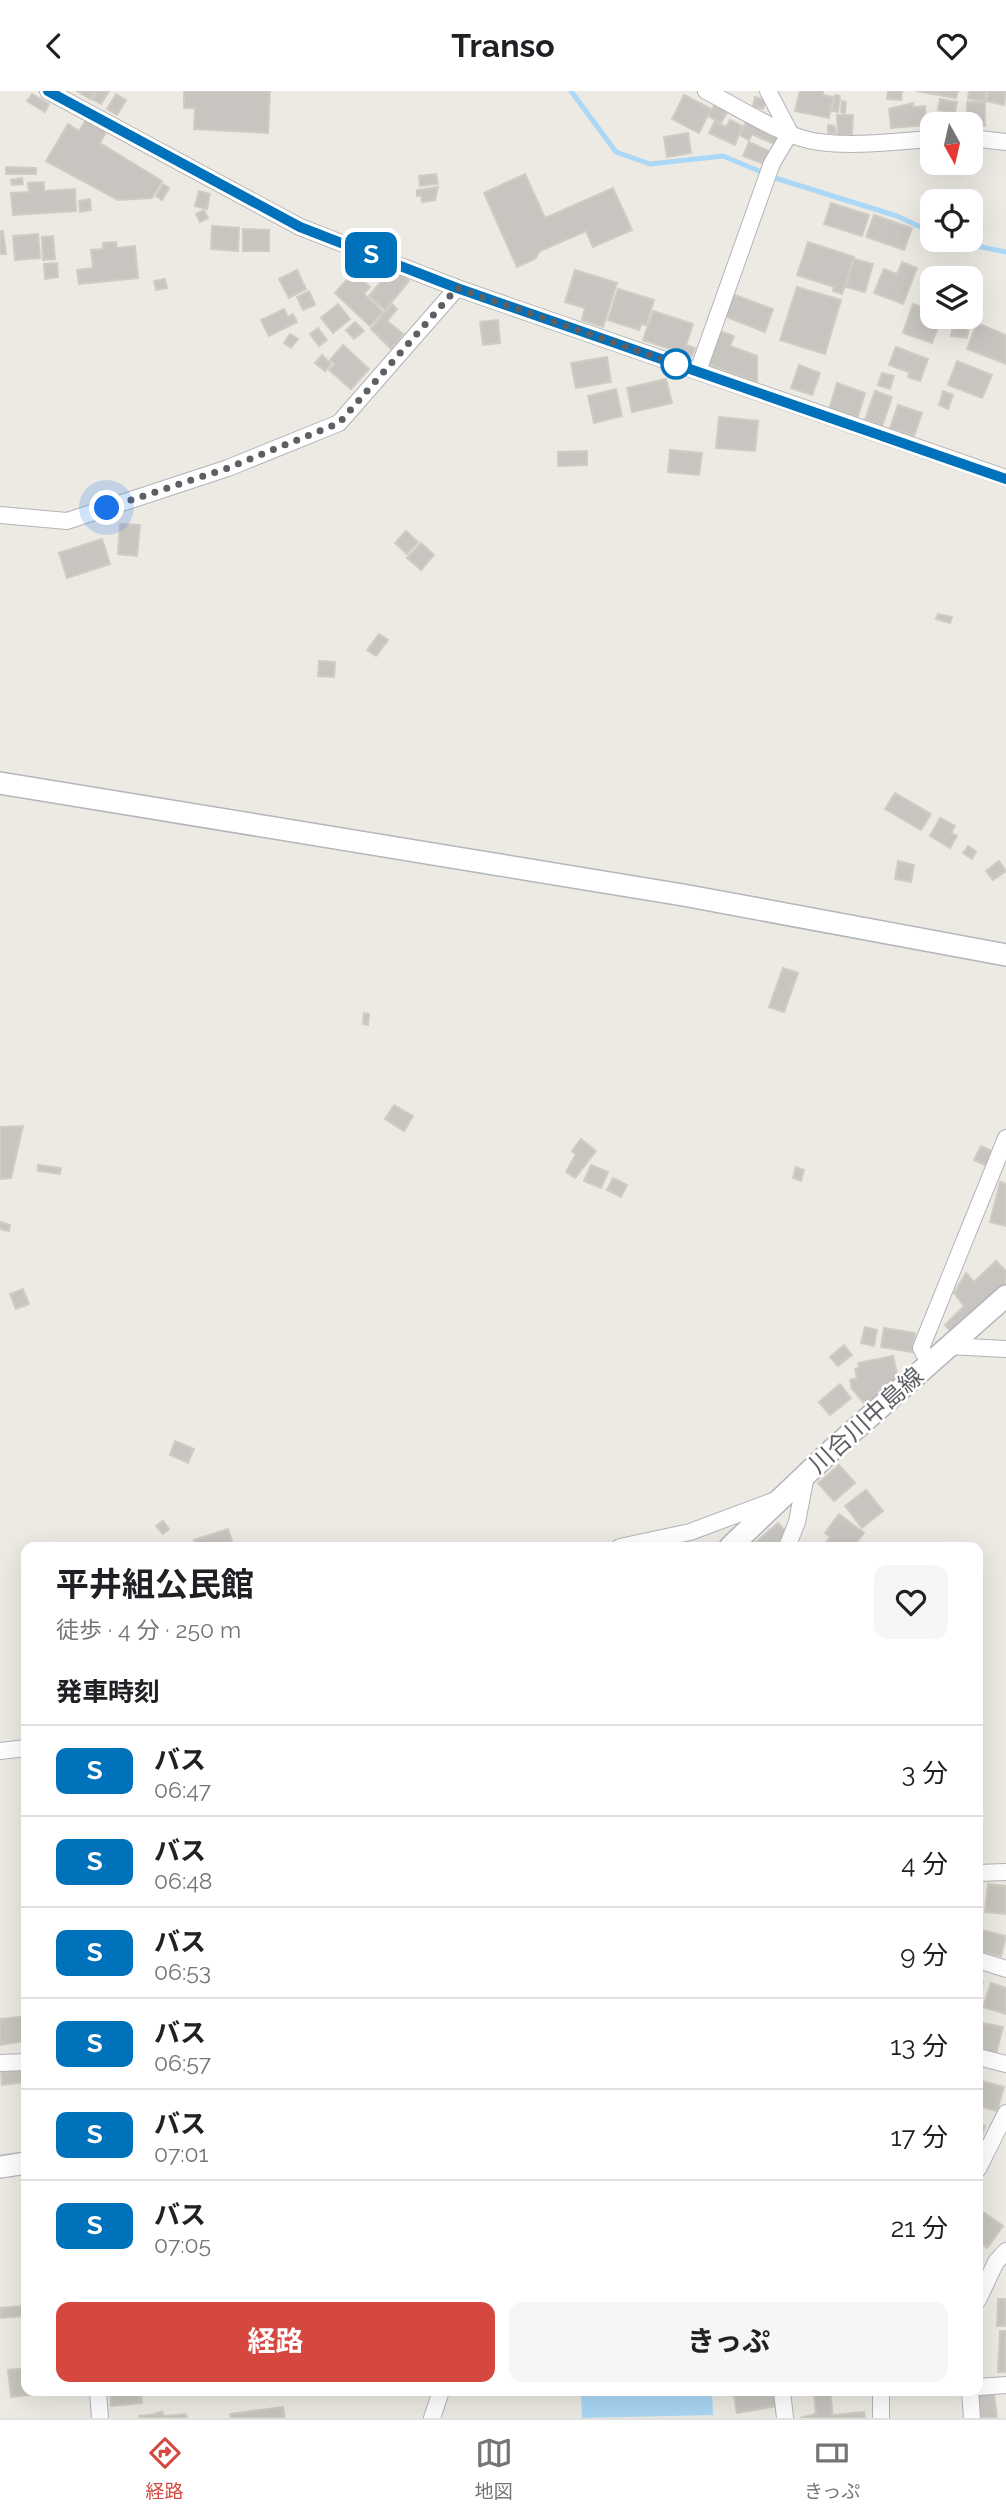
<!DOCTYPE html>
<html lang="ja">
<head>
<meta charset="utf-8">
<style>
  body { margin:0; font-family:Raleway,"Noto Sans JP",sans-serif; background:#f6f6f6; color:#202124; height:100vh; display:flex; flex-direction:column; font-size:26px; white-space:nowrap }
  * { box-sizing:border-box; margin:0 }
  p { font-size:23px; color:#757577 }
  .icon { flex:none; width:38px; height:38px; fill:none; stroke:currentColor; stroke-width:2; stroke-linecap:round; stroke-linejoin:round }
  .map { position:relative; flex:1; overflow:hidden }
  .details { position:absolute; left:21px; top:1451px; width:962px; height:854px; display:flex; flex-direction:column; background:#fff; border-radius:14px; box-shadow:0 7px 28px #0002 }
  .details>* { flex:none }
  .badge { padding:0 14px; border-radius:10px; font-size:24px; line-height:46px }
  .needle { width:46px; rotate:172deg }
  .tools { position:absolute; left:920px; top:21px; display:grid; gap:14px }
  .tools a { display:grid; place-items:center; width:63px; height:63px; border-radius:14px; background:#fff; box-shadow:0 7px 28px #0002; font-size:35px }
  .you { position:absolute; width:35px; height:35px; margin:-18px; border:5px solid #fff; border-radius:50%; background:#1a73e8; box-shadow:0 0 0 10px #1a73e833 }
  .map>.badge { position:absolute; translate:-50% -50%; box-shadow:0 0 0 4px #fff }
  h2 { padding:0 35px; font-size:26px; line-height:63px }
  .round { display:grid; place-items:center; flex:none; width:74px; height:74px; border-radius:14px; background:#f6f6f6 }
  .overview { display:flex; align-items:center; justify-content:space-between; height:119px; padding:0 35px }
  h1 { font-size:33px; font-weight:700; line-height:52px }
  .action { display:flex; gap:14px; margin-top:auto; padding:14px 35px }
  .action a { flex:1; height:80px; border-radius:14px; background:#d64740; color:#fff; font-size:28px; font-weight:700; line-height:80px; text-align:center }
  .action a+a { background:#f6f6f6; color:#202124 }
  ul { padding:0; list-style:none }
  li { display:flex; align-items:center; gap:21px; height:91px; padding:0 35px; border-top:2px solid #e0e0e0 }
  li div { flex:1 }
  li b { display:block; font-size:26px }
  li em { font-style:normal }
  li .badge { min-width:77px; font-weight:700; text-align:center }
  header { display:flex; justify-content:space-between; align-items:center; height:91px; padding:0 35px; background:#fff; font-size:32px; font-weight:700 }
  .tabs { display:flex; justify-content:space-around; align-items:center; height:98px; border-top:2px solid #e0e0e0; background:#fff; font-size:19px; color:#757577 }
  .tabs a { display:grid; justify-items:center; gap:4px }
  .tabs .active { color:#d64740 }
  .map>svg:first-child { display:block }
  .water { fill:#abd8f6 }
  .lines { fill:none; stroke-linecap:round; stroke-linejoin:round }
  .stream { stroke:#abd8f6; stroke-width:5 }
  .building { fill:#c8c5c0; stroke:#d1ccc3; stroke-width:2 }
  .street-casing { stroke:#b1b4b7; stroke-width:18 }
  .secondary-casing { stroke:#b3b6ba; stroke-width:24 }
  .street { stroke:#fff; stroke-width:16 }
  .secondary { stroke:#fff; stroke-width:21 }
  .line-casing { stroke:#fff; stroke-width:16 }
  .line { stroke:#0072bc; stroke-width:10 }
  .walk { stroke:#5c5f63; stroke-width:7; stroke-dasharray:0 12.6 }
  .stop-dot { fill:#fff; stroke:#0072bc; stroke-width:3.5 }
  .labels { text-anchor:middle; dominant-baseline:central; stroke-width:5; stroke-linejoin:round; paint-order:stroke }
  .street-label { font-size:24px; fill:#5c5f63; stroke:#fff }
</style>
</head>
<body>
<header><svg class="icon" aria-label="back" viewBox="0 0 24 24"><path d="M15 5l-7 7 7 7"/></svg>Transo<svg class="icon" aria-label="heart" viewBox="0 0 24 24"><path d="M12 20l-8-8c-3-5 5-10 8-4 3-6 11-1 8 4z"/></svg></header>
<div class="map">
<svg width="1006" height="2327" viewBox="0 0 1006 2327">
  <rect width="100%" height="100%" fill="#edeae4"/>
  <path class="water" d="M581,2300H712L713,2324L582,2327Z"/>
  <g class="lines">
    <g class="stream">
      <path d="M571,0L616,61L650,73L723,65L759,80"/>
      <path d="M775,87L897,125L933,142"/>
      <path d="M948,149L1006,161"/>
    </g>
  </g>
  <g class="building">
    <path d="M77,0H95L90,8Z"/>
    <path d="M96,0H109L101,13L92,8Z"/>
    <path d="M184,0H270L268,42L194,38L195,17H184Z"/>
    <path d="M800,0H823V4L833,6L829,27L795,20Z"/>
    <path d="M888,0H902L901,9L887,8Z"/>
    <path d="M916,0H958L956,7Z"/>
    <path d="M969,0H986L985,10L968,8Z"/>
    <path d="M988,0H1006L1004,14L986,10Z"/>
    <path d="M32,3L49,13L45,21L27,10Z"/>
    <path d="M116,3L126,9L117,24L107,18Z"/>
    <path d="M684,4L711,18L699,42L672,28Z"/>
    <path d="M835,4L840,5L838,21L832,20Z"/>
    <path d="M755,6L766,9L763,18L753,15Z"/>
    <path d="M940,8L957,11L955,22L938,19Z"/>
    <path d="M842,10L846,11L845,22L841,21Z"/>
    <path d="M967,11H985V35L967,33Z"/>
    <path d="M913,12V16L925,15L926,34L891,37L889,18Z"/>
    <path d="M715,13L728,20L721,32L708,25Z"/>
    <path d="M837,24H853L852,44H838Z"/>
    <path d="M748,26L783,43L778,55L752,43L749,49L740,44Z"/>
    <path d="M86,29L106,41L100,52L162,90L152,107L118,109L46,70L68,33L79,40Z"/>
    <path d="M730,29L742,35L735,54L709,42L715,30L726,36Z"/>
    <path d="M828,34L834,35L836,42H828Z"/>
    <path d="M688,42L691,62L667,66L664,46Z"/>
    <path d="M749,51L769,60L764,73L743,65Z"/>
    <path d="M6,76L36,77V83H6Z"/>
    <path d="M436,83L438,93L420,95L419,85Z"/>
    <path d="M525,83L545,127L613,97L632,139L593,156L586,140L540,160L535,168L517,176L484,102Z"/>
    <path d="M22,87L23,93L12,94L11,89Z"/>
    <path d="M44,91V100L75,98L76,120L13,124L11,102L29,101L28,92Z"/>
    <path d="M163,93L169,97L162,109L156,105Z"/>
    <path d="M438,96L435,109L422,111L421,104L417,105V99Z"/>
    <path d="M199,100L210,103L207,118L195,115Z"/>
    <path d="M90,108L91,119L80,121L79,110Z"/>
    <path d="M831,112L869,124L862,145L824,133Z"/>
    <path d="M204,119L208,127L200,131L196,123Z"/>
    <path d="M874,124L912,137L904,159L866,146Z"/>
    <path d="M212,135L239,137L238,160L211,158Z"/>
    <path d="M243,138L269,139V160H243Z"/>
    <path d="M0,140H3L6,163H0Z"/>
    <path d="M38,143L40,167L15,169L13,145Z"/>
    <path d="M53,145L55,168L43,169L42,146Z"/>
    <path d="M116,151L117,157L135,155L138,187L79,193L77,179L93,177L91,159L103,158V152Z"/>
    <path d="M808,151L854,166L842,203L833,200L834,196L797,184Z"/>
    <path d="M854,168L873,173L865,201L846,196Z"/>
    <path d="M902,171L917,177L903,213L874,202L884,178L897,183Z"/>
    <path d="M57,172L58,186L45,188L44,173Z"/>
    <path d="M297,179L306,198L289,207L279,188Z"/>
    <path d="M575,179L617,192L603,236L582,229L585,217L565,211Z"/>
    <path d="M389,181L400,183L409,190L385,219L369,205Z"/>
    <path d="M351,184L355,188L358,185L370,196L364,203L383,221L370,235L335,202Z"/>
    <path d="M165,188L167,197L156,199L154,190Z"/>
    <path d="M797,196L841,209L825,263L780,249Z"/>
    <path d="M618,198L654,209L646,234L641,233L639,239L608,229Z"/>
    <path d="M309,200L315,214L303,219L297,206Z"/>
    <path d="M732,203L773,218L765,241L724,225Z"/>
    <path d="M338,213L350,228L333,242L321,227Z"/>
    <path d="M392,213L397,218L387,230L403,243L391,258L371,238Z"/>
    <path d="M913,213L933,220V226H942L932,252L903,242Z"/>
    <path d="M284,218L288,226L293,223L297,231L269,245L261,229Z"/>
    <path d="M653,220L693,233L686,254L695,257L692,265L643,249Z"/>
    <path d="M954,226H971L967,247L951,245Z"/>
    <path d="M498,229L500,252L483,254L480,231Z"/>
    <path d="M355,231L364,240L354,248L346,239Z"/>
    <path d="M977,232L1006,244V273L967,258Z"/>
    <path d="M318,237L327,249L319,255L310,243Z"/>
    <path d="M720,240L734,245L730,255L757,265V291L707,273Z"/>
    <path d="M290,243L298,248L291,257L284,252Z"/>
    <path d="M343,254L369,278L351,298L329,279L335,273L330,269Z"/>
    <path d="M896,256L928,268L920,290L908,286L909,281L889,274Z"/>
    <path d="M322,264L331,273L325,280L315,272Z"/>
    <path d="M607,266L611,291L576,297L571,272Z"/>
    <path d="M957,270L992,284L982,307L948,294Z"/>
    <path d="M799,274L820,282L812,304L791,297Z"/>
    <path d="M882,282L894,285L890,298L878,294Z"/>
    <path d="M666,288L672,312L632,321L627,297Z"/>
    <path d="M837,292L865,302L857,328L829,319Z"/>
    <path d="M616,298L622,325L594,332L588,305Z"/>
    <path d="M875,300L892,306L882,335L865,329Z"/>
    <path d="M943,300L953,304L948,318L939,314Z"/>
    <path d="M898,314L922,322L914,345L890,337Z"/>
    <path d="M719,326L758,330L755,360L716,357Z"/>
    <path d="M670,359L702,362L699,384L668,381Z"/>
    <path d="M587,360V374L558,375V361Z"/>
    <path d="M120,433L140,434L137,465L118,463Z"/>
    <path d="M406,440L418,451L407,463L395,452Z"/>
    <path d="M102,448L110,473L67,487L59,462Z"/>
    <path d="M421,452L434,464L421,479L407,467Z"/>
    <path d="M938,523L952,526L950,532L936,528Z"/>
    <path d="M379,543L388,549L376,565L367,559Z"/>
    <path d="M319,570L335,571L334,586L318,585Z"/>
    <path d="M895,702L931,723L921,739L885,718Z"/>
    <path d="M940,727L955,735L951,742L957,745L950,757L930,745Z"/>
    <path d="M968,755L976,760L972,768L963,762Z"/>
    <path d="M898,770L914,774L911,791L895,788Z"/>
    <path d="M999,770L1006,780L993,789L986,780Z"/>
    <path d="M783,877L798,882L784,921L769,916Z"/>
    <path d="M364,922L369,923L368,934L363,933Z"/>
    <path d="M394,1014L413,1025L404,1040L385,1028Z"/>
    <path d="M23,1035L11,1087L0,1088V1036Z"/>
    <path d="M581,1048L596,1060L575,1087L566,1081L576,1063L572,1060Z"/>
    <path d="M981,1055L996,1062L989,1076L974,1069Z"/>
    <path d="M38,1074L61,1077L60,1083L38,1080Z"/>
    <path d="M591,1074L608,1081L601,1097L584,1090Z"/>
    <path d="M796,1076L804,1079L801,1090L793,1087Z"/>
    <path d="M613,1087L627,1094L621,1106L607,1099Z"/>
    <path d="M1000,1091L1006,1093V1135L990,1131Z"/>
    <path d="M0,1131L10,1134L9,1140L0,1138Z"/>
    <path d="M996,1170L1006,1180V1196L954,1244L945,1234L964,1215L954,1202L966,1182L974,1191Z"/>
    <path d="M23,1198L29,1213L16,1218L10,1203Z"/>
    <path d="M865,1236L877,1239L874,1255L861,1252Z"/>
    <path d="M884,1237L915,1242L912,1261L881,1256Z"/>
    <path d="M844,1254L852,1264L838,1275L830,1266Z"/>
    <path d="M893,1265L899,1291L876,1311L864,1312L852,1298L850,1289L857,1287L855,1278L859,1277L858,1272Z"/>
    <path d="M840,1293L851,1307L830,1324L819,1311Z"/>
    <path d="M175,1350L194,1358L188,1372L170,1364Z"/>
    <path d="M839,1374L855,1392L834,1410L818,1392Z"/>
    <path d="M866,1399L883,1420L862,1437L845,1415Z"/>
    <path d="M839,1423L864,1442L853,1456H822L830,1446L825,1442Z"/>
    <path d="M163,1430L169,1438L163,1443L156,1435Z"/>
    <path d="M778,1432L788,1443L773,1456H759L755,1452Z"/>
    <path d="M228,1438L234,1456H196L194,1449Z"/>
    <path d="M988,1793L1006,1795V1823L985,1821Z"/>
    <path d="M978,1838L1006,1845L1001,1865L978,1860Z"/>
    <path d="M978,1890L983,1891L978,1909Z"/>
    <path d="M991,1892L1006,1897V1923L983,1916Z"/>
    <path d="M26,1925V1950L0,1954V1928Z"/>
    <path d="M978,1931L1003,1936L996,1963L978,1958Z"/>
    <path d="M26,1978V1991L2,1994L1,1980Z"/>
    <path d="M978,1989L1004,1996L997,2020L978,2015Z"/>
    <path d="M22,2009H26V2038Z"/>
    <path d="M978,2033L985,2035L979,2055H978Z"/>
    <path d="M978,2117L1003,2135L987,2157L978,2150Z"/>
    <path d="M998,2208H1006V2235H997Z"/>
    <path d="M23,2215L24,2225L0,2227V2217Z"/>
    <path d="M1000,2240H1006V2281H998Z"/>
    <path d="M26,2277V2300H67L11,2306L8,2279Z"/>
    <path d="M110,2300H141L142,2312L111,2315Z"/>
    <path d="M733,2300H774L777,2315L737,2322Z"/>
    <path d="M830,2300L833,2327H800L816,2323L814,2302Z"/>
    <path d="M994,2302L997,2327H979L977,2303Z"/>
    <path d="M283,2316L285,2327H231L230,2323Z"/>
    <path d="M162,2321L164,2325L186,2323L187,2327H157L156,2322Z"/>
    <path d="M864,2321L865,2327H834V2324Z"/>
    <path d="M155,2323L156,2327H139V2325Z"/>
  </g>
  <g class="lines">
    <g class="street-casing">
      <g id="street">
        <path d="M48,0L300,136L457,197L1006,387"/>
        <path d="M706,0C738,16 784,47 819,51C857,56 895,50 933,48"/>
        <path d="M768,0L790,42"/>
        <path d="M971,47L1006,51"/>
        <path d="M698,280L772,72L790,42"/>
        <path d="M0,424L67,430L228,377L339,332L457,197"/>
        <path d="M948,1255L1006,1258"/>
        <path d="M929,1272L921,1257L1006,1047"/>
        <path d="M620,1456L690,1441L773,1410"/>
        <path d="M787,1456L797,1431L806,1384"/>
        <path d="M0,1660L26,1657"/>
        <path d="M978,1782L1006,1781"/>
        <path d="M978,1869L1006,1878"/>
        <path d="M978,1966L1006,1973"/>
        <path d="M0,1972L26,1971"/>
        <path d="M978,2078L1006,2022"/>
        <path d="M978,2209L996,2171L1006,2160"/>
        <path d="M978,2296L1006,2294"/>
        <path d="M98,2300L100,2327"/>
        <path d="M782,2300L785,2327"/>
        <path d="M970,2300L972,2327"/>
        <path d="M432,2327L441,2300"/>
        <path d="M881,2327V2300"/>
      </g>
    </g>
    <g class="secondary-casing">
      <g id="secondary">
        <path d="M0,692L683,804L1006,864"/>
        <path d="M730,1456L834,1357L1006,1205"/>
        <path d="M0,2076L26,2072"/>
      </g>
    </g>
    <use href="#street" class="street"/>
    <use href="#secondary" class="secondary"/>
  </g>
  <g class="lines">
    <g class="line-casing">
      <path id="line" d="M48,0L300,136L457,197L1006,388"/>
    </g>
    <use href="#line" class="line"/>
    <path class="walk" d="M107,417L228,377L339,332L457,197L676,273"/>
  </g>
  <circle class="stop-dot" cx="676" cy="273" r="14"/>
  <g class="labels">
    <g class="street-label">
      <text transform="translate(866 1329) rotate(-42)">川合川中島線</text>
    </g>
  </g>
</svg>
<div class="tools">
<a><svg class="needle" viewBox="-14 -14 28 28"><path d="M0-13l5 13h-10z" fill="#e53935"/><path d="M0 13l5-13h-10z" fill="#757577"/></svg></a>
<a><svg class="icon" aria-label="locate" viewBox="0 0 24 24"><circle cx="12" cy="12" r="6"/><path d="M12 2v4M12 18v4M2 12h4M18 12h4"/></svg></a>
<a><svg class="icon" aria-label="layers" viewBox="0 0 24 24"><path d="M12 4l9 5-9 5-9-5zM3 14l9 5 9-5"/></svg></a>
</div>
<div class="you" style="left:107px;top:417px"></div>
<b class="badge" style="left:371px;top:164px;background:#0072bc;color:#fff">Ｓ</b>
<section class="details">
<div class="overview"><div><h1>平井組公民館</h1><p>徒歩 · 4 分 · 250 m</p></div><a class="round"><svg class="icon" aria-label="heart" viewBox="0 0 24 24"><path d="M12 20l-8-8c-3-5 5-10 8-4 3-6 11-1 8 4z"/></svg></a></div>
<h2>発車時刻</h2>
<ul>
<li><span class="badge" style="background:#0072bc;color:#fff">Ｓ</span><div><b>バス</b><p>06:47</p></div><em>3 分</em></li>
<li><span class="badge" style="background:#0072bc;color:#fff">Ｓ</span><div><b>バス</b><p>06:48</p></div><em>4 分</em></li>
<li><span class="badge" style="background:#0072bc;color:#fff">Ｓ</span><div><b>バス</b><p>06:53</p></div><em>9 分</em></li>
<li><span class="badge" style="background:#0072bc;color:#fff">Ｓ</span><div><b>バス</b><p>06:57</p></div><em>13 分</em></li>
<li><span class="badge" style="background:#0072bc;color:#fff">Ｓ</span><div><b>バス</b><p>07:01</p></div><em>17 分</em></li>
<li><span class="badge" style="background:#0072bc;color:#fff">Ｓ</span><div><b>バス</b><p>07:05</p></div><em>21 分</em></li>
</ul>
<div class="action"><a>経路</a><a>きっぷ</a></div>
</section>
</div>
<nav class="tabs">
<a class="active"><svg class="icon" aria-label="directions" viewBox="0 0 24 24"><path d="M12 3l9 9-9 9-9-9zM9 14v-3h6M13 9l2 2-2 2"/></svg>経路</a>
<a><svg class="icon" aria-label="map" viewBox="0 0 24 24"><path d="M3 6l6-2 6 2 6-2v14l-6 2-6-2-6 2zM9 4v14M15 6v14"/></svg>地図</a>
<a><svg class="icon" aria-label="tickets" viewBox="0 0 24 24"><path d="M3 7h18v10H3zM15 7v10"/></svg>きっぷ</a>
</nav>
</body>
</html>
